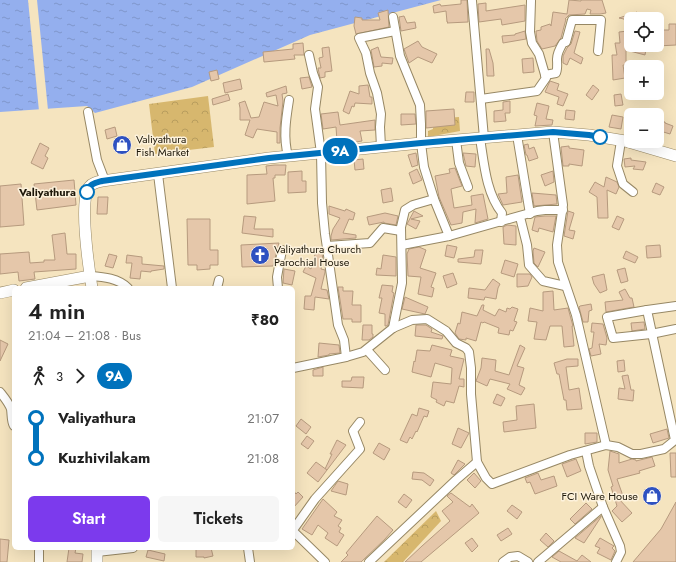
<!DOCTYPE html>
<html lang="en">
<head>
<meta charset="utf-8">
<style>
  body { margin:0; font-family:Jost,sans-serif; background:#f6f6f6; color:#222; height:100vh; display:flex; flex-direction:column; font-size:15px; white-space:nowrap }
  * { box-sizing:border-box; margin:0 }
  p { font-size:13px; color:#767676 }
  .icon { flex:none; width:22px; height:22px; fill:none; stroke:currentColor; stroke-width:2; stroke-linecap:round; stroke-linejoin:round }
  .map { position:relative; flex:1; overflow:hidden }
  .side { position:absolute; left:12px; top:286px; width:283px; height:264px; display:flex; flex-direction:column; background:#fff; border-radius:6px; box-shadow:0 4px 16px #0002 }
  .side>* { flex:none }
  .badge { padding:0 8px; border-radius:13px; font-size:14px; line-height:26px }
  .tools { position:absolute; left:624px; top:12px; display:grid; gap:8px }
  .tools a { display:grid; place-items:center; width:40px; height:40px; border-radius:6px; background:#fff; box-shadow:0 4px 16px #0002; font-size:20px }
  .map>.badge { position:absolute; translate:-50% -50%; box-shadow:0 0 0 2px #fff }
  .legs { display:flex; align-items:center; gap:6px; height:44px; padding:0 16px; font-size:13px }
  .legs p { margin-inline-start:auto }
  .overview { display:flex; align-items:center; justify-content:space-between; height:68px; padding:0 16px }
  h1 { font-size:22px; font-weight:600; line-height:30px }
  .action { display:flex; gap:8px; margin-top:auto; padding:8px 16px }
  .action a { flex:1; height:46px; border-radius:6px; background:#7c3aed; color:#fff; font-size:16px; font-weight:600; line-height:46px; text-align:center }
  .action a+a { background:#f6f6f6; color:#222 }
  ul { padding:0 16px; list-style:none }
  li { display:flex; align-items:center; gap:14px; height:40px; font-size:15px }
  li i { display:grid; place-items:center; width:6px; height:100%; margin:0 5px; background:currentColor }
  li i::after { content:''; width:10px; height:10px; margin:-5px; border:3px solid; border-radius:50%; background:#fff }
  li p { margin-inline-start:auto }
  li:first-child i { background:linear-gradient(#0000 50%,currentColor 0) }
  li:last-child i { background:linear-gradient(currentColor 50%,#0000 0) }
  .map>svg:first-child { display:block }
  .park { fill:url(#park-crowns) }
  .water { fill:url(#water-ripples) }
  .pier { fill:#f5e4bf }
  .building { fill:#e5c7aa; stroke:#b69a7e }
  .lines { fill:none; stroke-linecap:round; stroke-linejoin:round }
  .minor-casing { stroke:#978865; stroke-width:10 }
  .secondary-casing { stroke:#978865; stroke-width:12 }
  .minor { stroke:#fff; stroke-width:8 }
  .secondary { stroke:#fff; stroke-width:11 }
  .line-1-casing { stroke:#fff; stroke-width:9 }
  .line-1 { stroke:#0072bc; stroke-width:6 }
  .stop-1-dot { fill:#fff; stroke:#0072bc; stroke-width:2 }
  .labels { text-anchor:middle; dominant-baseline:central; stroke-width:3; stroke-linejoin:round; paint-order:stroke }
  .poi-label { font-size:11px; fill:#1d1709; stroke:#fdf2dc; text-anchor:start }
  .stop-label { font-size:11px; font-weight:bold; fill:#1d1709; stroke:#fdf2dc; text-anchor:end }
</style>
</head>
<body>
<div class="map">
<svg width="676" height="562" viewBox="0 0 676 562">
  <defs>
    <pattern id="park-crowns" width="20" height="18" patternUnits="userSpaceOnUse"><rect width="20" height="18" fill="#d7b76e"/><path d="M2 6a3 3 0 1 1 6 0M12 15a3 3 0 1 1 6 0" fill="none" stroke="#b89d5e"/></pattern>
    <pattern id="water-ripples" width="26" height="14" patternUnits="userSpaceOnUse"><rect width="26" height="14" fill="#94afee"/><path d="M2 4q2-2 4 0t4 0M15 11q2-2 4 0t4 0" fill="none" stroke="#7f96cb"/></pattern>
  </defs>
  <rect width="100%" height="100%" fill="#f5e4bf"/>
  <g class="park">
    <path d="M208,96L214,147L155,154L149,104Z"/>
    <path d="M459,117L460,131L428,137V131L433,129V119Z"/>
    <path d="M436,511L441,521L403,562H384Z"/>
  </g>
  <path class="water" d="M0,0H441L310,35L192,87L95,113L87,106L0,112Z"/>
  <path class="pier" d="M28,0H37L48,110L39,111Z"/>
  <g class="building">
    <path d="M461,0H467L468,22L447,23L448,22H447L446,11L434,13L433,6L440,4L441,6L461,4Z"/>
    <path d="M569,0L581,1V0H602L606,13L600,14H590L591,10L587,9L585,14L569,15L565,19H566L561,38L555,46L542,49L537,41L536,31L541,30V27L550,24L551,26L553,12L567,14Z"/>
    <path d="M486,3V11L525,5V21L502,25L501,19L479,22L478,4Z"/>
    <path d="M388,10L389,27L356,34L354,26L355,17L362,18V20H380L378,13Z"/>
    <path d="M637,12L639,19H631V45L646,49L645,55L626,50V65H623L625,78L613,80L612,55H617L615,43H620L619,32L628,31L624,19L619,18Z"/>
    <path d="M404,16L407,23L415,22L416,28L401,31L399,17Z"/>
    <path d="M669,24H676V45L657,46V30H669Z"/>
    <path d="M525,31L526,39L503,43L502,36L515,35V34Z"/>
    <path d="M575,31L580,32L574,53L583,58L581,64L570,58L567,65L563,63V56L567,48L571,44Z"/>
    <path d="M418,41L422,47L437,54L432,63L418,57L409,63L404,49Z"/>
    <path d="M303,43L304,55H294L295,59L264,62L263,52L293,49V44Z"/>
    <path d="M329,47L332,71L325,72V77L320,78L318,68H321L319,58L323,57L322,48Z"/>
    <path d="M378,47L381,57L393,58L392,64L382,63V66L374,67L371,50Z"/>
    <path d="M486,49H489L493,63L494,76H487Z"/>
    <path d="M533,58L534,72L523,73L522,59Z"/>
    <path d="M217,70L219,79L211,81L209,72Z"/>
    <path d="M309,77L312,87L302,89L300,78Z"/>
    <path d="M240,79L242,89L225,93L223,83Z"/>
    <path d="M550,81L559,84L557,90L568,94L563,106L557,104L559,97L545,92Z"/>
    <path d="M368,85L370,97H372V104L355,103L354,107L352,106L349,114L343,111L350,91L359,94V86Z"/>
    <path d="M593,85L599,90L592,100L586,95Z"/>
    <path d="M286,86L287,93L282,94L283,101L280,128V143H277V132L257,129L253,138L245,135L250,120H240V108L239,103L245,101L251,118L259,117L264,102L278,106L276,95L267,97L266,93Z"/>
    <path d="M466,92H474V102H465Z"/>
    <path d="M228,94L230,100L213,105L212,99Z"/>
    <path d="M621,94L623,105L615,106L614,95Z"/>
    <path d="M510,101V113H505L506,121L494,122V111L503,110V102Z"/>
    <path d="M537,103L549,106L546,119L553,120L552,125L535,126L537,116L534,115Z"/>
    <path d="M454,109L455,125L426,128V111Z"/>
    <path d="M566,110L575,111L574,120L565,119Z"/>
    <path d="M338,112L340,125L375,120V130L360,131L362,141L344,144V141H337L336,127L323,129L321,114Z"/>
    <path d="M401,114H415L416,124L401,125Z"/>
    <path d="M612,115L623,117L621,129L609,127Z"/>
    <path d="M657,121L665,122V123L673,126L670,134L657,130Z"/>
    <path d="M115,127L117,136L107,139L105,130Z"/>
    <path d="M40,143L49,148L45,156L48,158L43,169L31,163Z"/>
    <path d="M528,144L529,149L534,147L538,158L529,161L527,155H526L524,145Z"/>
    <path d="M569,146V148L584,150L582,166L569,164V166H563L561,147Z"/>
    <path d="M416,153L418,165L412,167L408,155Z"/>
    <path d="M463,153L476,154L475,167L466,166Z"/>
    <path d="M631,158V160L646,162L643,170L633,169L635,166L625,167L624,159Z"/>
    <path d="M363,159L364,169L355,170L354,160Z"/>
    <path d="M275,165H286L285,175H275V178H273L275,201L247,204V175L267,174L266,166Z"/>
    <path d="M455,168L462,186L451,189L454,208L472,205L471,196L483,194L488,219L475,223L476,209L463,212L462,223L451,225L439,197L435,176L450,173L449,169Z"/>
    <path d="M417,169L422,180L413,184L409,173Z"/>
    <path d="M302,171V181H306V192L288,193V172Z"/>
    <path d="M553,171L554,182L545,186L541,175Z"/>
    <path d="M518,175L522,202L503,205L498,194L507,193L506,177Z"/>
    <path d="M606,177L617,182L619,187L616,194L607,190L608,218H598L597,197L589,192L595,182L604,187Z"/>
    <path d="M74,180L76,205L37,210L34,184Z"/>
    <path d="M656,183L664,187L660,195L652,192Z"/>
    <path d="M21,184L24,225L0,227V186Z"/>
    <path d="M391,188L393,201L383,203L381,190Z"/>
    <path d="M532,193L556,195L557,204L534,206Z"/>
    <path d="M98,197H108L107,214H97Z"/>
    <path d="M329,206L345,211L346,209L355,213L353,220L349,219L343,233L356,235V238L331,240V236L333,229L340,218L329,214Z"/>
    <path d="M414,211L423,216L411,219L420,221L416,229L407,224Z"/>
    <path d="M568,211L574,213L569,230L575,231L573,239L564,236Z"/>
    <path d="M385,213L398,216L396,225L384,223V222L369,225L367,217Z"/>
    <path d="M244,216L256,217L254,229H273V237L242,233Z"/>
    <path d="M545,216H556L553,232L539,228L538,232L532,230L535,217Z"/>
    <path d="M617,216L624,219L619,230L612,227Z"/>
    <path d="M187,219H210V250H218V265H210V269L197,270V265H188Z"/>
    <path d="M507,225L516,226V245L504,244L503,227Z"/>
    <path d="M65,233L67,254H76V269L34,272L35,279L19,281L18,272L0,274V254L29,252L30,263L44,262V260H55L52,235Z"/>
    <path d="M279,243L273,266L242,267L241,245Z"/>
    <path d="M447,245L457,247L454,258L445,256Z"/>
    <path d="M660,245L661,257L647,258L646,246Z"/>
    <path d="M419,247L426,250L420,268L436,273L431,287L434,288L432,297L418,294L421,277L408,276L407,254L409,249Z"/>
    <path d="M534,248L545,252L538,267L534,263L533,251Z"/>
    <path d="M475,250H483L481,264L458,262V259L474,257Z"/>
    <path d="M316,251L322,253L323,260L321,269L325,270V272L321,289L327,290L329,299L315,297L314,310L304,309L305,296H311L316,278L303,272L306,266L311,269Z"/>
    <path d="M626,251L638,257L635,263L623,258Z"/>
    <path d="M109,254L117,256L113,268L105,266Z"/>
    <path d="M127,255L142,257V264L164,266V269L151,271V272L141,271L140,279L130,278L132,263H126Z"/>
    <path d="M383,255L396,257V276L376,275L377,268L381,269Z"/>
    <path d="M505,260L518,264L514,277L501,273Z"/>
    <path d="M625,268L628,281L621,283L617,270Z"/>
    <path d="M284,269L295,271L292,285L283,283Z"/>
    <path d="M453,273L457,284L447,288L443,276Z"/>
    <path d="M517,274H530L532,277L528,286L517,287Z"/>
    <path d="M604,274L607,290L600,293L594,284L592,277Z"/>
    <path d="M493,279L500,284L498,288L496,299L485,297L484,300L468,298L469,288L485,290Z"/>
    <path d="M382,285L393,286L392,292L394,293L388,325L386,326H385V314L379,313L382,298H379Z"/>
    <path d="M338,287H343V291H353L352,305H361V322H352V319H343Z"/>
    <path d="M625,289L630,298H632L634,307L606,312L605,302L623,300L619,292Z"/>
    <path d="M553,291L554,310L568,308L573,326H572L574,346L564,347L562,326H550L546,340L534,339L537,322L528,321L530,308L543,311V292Z"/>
    <path d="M405,297L428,307L425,314L402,309Z"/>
    <path d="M591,304L592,310L589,311L588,322H583L579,307L580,306Z"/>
    <path d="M482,305H484L483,310L495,316L499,309L506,312L507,308L510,309L512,307L518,309L514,321L517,322L513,331L510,330L509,335L498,333L499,328L484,322L483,323L481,322L476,341L466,338V340L459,339L455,333L458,323L460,324L462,312L477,316Z"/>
    <path d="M644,322L645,329L632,331L631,323Z"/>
    <path d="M592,323L603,324L607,338L606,345L599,344L601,354L591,356L589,349L592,348L594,332H591Z"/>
    <path d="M363,325H372V334H373V337L369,340H362Z"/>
    <path d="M416,325H426L432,329L431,332L443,336L442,339L415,336Z"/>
    <path d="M0,340L8,344L0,361Z"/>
    <path d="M319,343L339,345L340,353L329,354V355L318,357Z"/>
    <path d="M432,345L452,350L450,356L464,359L459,379H464V387L459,386L454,403L446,401L444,406L436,402L437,400L431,397L433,382L451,384L452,368L435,363L431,377L412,372L414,361L415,362L417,350L430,351Z"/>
    <path d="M520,345L525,348L517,366L524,368L519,385L525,388L521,395L507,389L510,384L490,379L487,386L476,381L481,368L482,358L496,360L495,371L509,375Z"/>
    <path d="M567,359H578V366L566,367L569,390L579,388L582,409L567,410L566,400H564L559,374H557L554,363Z"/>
    <path d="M624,360L625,371L618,372L617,361Z"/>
    <path d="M323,367V376H313V370Z"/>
    <path d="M628,375L631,390H634L633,401L618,399L619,388L625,389L622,376Z"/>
    <path d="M352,377H364L363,388L342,387V381H351Z"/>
    <path d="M497,394L505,398L501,406L493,403Z"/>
    <path d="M534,404L536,428L504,432L503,422L517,420L516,406Z"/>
    <path d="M419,408L429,411L427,417L424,416L417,432L416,431L412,439L410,437L407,443L400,440L412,414L417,416Z"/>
    <path d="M301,419L311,427L306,434L296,426Z"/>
    <path d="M458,428L469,433L461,448L452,444Z"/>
    <path d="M667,429L669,438L653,443L650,434Z"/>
    <path d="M585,433H597V442L585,444Z"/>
    <path d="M307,436L314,441L308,449L301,444Z"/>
    <path d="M337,440L346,445L327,470L325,469L332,454H330Z"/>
    <path d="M379,443L390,449L384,460L373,453Z"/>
    <path d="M610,451L619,454V463L632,459L636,460V461L652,457L655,466L639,471L640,473L617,479L623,496L618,498L632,513L622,522L612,511L617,506L611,487L613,486L608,470Z"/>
    <path d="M670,453H676V477H671Z"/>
    <path d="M576,459L581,471L567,477L562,464Z"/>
    <path d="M458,460L465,464L454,475L451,473Z"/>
    <path d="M316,462L327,470L318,482L307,473Z"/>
    <path d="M413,472L424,473L434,480L430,486L422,480L412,479Z"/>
    <path d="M474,473L481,481L475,488L467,480Z"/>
    <path d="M538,473L541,480L554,476L557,486L535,494L530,482L527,483L525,478Z"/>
    <path d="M338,481L348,484L346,495L331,491Z"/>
    <path d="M293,490L296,494L298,492L303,497L293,508Z"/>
    <path d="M451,493L470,507L472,504L479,513L421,562H405L422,546L450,521L442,511L453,502L447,496Z"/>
    <path d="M404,494L412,500L406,508L398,502Z"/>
    <path d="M323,499L337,512L334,516L342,520L338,526L341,528L339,532L344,535L337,546L325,538L328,533L318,525L312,535L302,529Z"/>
    <path d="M676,502V562H633L661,529Z"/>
    <path d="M586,503L592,509L575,524L570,519Z"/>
    <path d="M512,505L522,512L517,519L507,511Z"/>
    <path d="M377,516L393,530L385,539L361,562H341L348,555L346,553Z"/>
    <path d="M601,516V517L584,543L575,538Z"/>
    <path d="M508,528L512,534L501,541L497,535Z"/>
    <path d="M546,533L554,541L548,547L540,540Z"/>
    <path d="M472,538L478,546L472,552L465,543Z"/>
    <path d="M600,538L614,546L612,548L615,551L611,560L597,553L600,548L595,546Z"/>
    <path d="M0,539L9,540L7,562H0Z"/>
    <path d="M69,548H76L75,553L83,554L82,562H67Z"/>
    <path d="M201,548H211L213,556L204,558V557H196V549H202Z"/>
    <path d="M148,550L165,554L164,561L146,557Z"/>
    <path d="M559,551L577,561L582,555L591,562H561L552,557Z"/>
  </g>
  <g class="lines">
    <g class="minor-casing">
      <g id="minor">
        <path d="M472,1L484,138"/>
        <path d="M393,17L400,56L420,105L421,124V143L424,167L434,199L449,236"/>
        <path d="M309,55L313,73L318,87L315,109L321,153L322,203L325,234L338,325L344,340L346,357"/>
        <path d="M545,75L556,73C558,68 557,64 557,59C557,53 560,48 563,43L566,42L572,20H601L598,51"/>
        <path d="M481,99L537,91L546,78L539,54L532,43L530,32L531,1"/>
        <path d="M88,112L97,160L105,181"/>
        <path d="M553,132L563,205L557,245L558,262L576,315L606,445"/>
        <path d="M517,135L530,214"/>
        <path d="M480,138C484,163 486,193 502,213L501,222"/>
        <path d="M456,140L459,163L468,187"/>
        <path d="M621,141L617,166L623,184L633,192"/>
        <path d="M381,147L380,127L381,114L377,93L370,73L366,53L359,38L395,31"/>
        <path d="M288,156C283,137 286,119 289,100"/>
        <path d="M158,174L172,288"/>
        <path d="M520,217L527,245L529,265L543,281L565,286"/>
        <path d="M402,245L449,236L537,211L545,210H563"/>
        <path d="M327,246L370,243L383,228L401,231"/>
        <path d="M90,276C104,277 118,278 128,288"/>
        <path d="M217,288L219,280"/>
        <path d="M278,288L277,277L282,250"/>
        <path d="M647,310L607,317L613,338L651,334L676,329"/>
        <path d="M393,328L402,283L401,227L405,210L413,205L434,199"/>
        <path d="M367,350L385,370"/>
        <path d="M293,368L346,357L363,352L393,328L412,320L427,319L446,331L456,343L466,348L469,352L471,368V394L477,462L486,478L492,484L570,455L606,445L618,447L632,454H641L664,449L675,440L647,310L676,306"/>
        <path d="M0,392C4,397 9,403 11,409C12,415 11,421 14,426"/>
        <path d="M586,451L589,466L603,507"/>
        <path d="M293,530L315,499L360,449L353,431L360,422"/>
        <path d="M293,531L325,562"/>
        <path d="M248,548L250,562"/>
        <path d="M97,552L133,548"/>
        <path d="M39,562V551"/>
        <path d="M369,562L456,480L477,462"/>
        <path d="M503,562L510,557L518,556L528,562"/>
        <path d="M538,562L603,507L620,546L621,552L616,562"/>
      </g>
    </g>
    <g class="secondary-casing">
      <g id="secondary">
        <path d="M26,288L90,276"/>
        <path d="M92,288C89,269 79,201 89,187C92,183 97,182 102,181L269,158L421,143L553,132L589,135L625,141L676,156"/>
        <path d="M0,293L14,290"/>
        <path d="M97,562V548"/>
      </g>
    </g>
    <use href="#minor" class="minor"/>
    <use href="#secondary" class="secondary"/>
  </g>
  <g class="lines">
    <g class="line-1-casing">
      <path id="line-1" d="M87,192C89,184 95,183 102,181L269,158L421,143L553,132L589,135L600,137"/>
    </g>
    <use href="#line-1" class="line-1"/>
  </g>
  <defs>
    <g id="shop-disc" transform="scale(1)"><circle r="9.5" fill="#2e51c1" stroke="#fdf2dc"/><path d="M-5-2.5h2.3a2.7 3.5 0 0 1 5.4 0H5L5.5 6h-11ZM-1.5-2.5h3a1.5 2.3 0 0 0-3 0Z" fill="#fff"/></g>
    <g id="church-disc" transform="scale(1)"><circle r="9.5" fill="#2e51c1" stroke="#fdf2dc"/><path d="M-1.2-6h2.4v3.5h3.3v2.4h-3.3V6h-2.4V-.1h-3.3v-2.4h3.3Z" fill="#fff"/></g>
  </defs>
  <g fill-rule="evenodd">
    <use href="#shop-disc" x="122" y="145"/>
    <use href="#church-disc" x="260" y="255"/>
    <use href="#shop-disc" x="652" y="496"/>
  </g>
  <g class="stop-1-dot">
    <circle cx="600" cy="137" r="7"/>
    <circle cx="87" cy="192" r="7"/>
  </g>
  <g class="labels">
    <g class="poi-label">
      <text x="136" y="139">Valiyathura<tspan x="136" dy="13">Fish Market</tspan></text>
      <text x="274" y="249">Valiyathura Church<tspan x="274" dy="13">Parochial House</tspan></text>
      <text x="638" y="496" text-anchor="end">FCI Ware House</text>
    </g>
    <g class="stop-label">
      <text x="76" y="192">Valiyathura</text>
    </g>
  </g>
</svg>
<div class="tools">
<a><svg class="icon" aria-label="locate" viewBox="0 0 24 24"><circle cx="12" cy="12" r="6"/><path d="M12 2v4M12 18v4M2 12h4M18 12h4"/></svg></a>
<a>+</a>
<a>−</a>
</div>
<b class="badge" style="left:340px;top:151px;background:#0072bc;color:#fff">9A</b>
<section class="side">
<div class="overview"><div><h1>4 min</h1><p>21:04 – 21:08 · Bus</p></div><b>₹80</b></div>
<div class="legs"><svg class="icon" aria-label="walk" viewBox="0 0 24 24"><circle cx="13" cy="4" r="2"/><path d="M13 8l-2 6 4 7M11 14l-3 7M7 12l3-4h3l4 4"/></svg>3<svg class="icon" aria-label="forward" viewBox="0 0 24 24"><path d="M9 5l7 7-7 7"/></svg><b class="badge" style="background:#0072bc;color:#fff">9A</b></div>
<ul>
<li><i style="color:#0072bc"></i><b>Valiyathura</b><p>21:07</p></li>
<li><i style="color:#0072bc"></i><b>Kuzhivilakam</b><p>21:08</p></li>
</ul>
<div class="action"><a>Start</a><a>Tickets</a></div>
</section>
</div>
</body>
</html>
